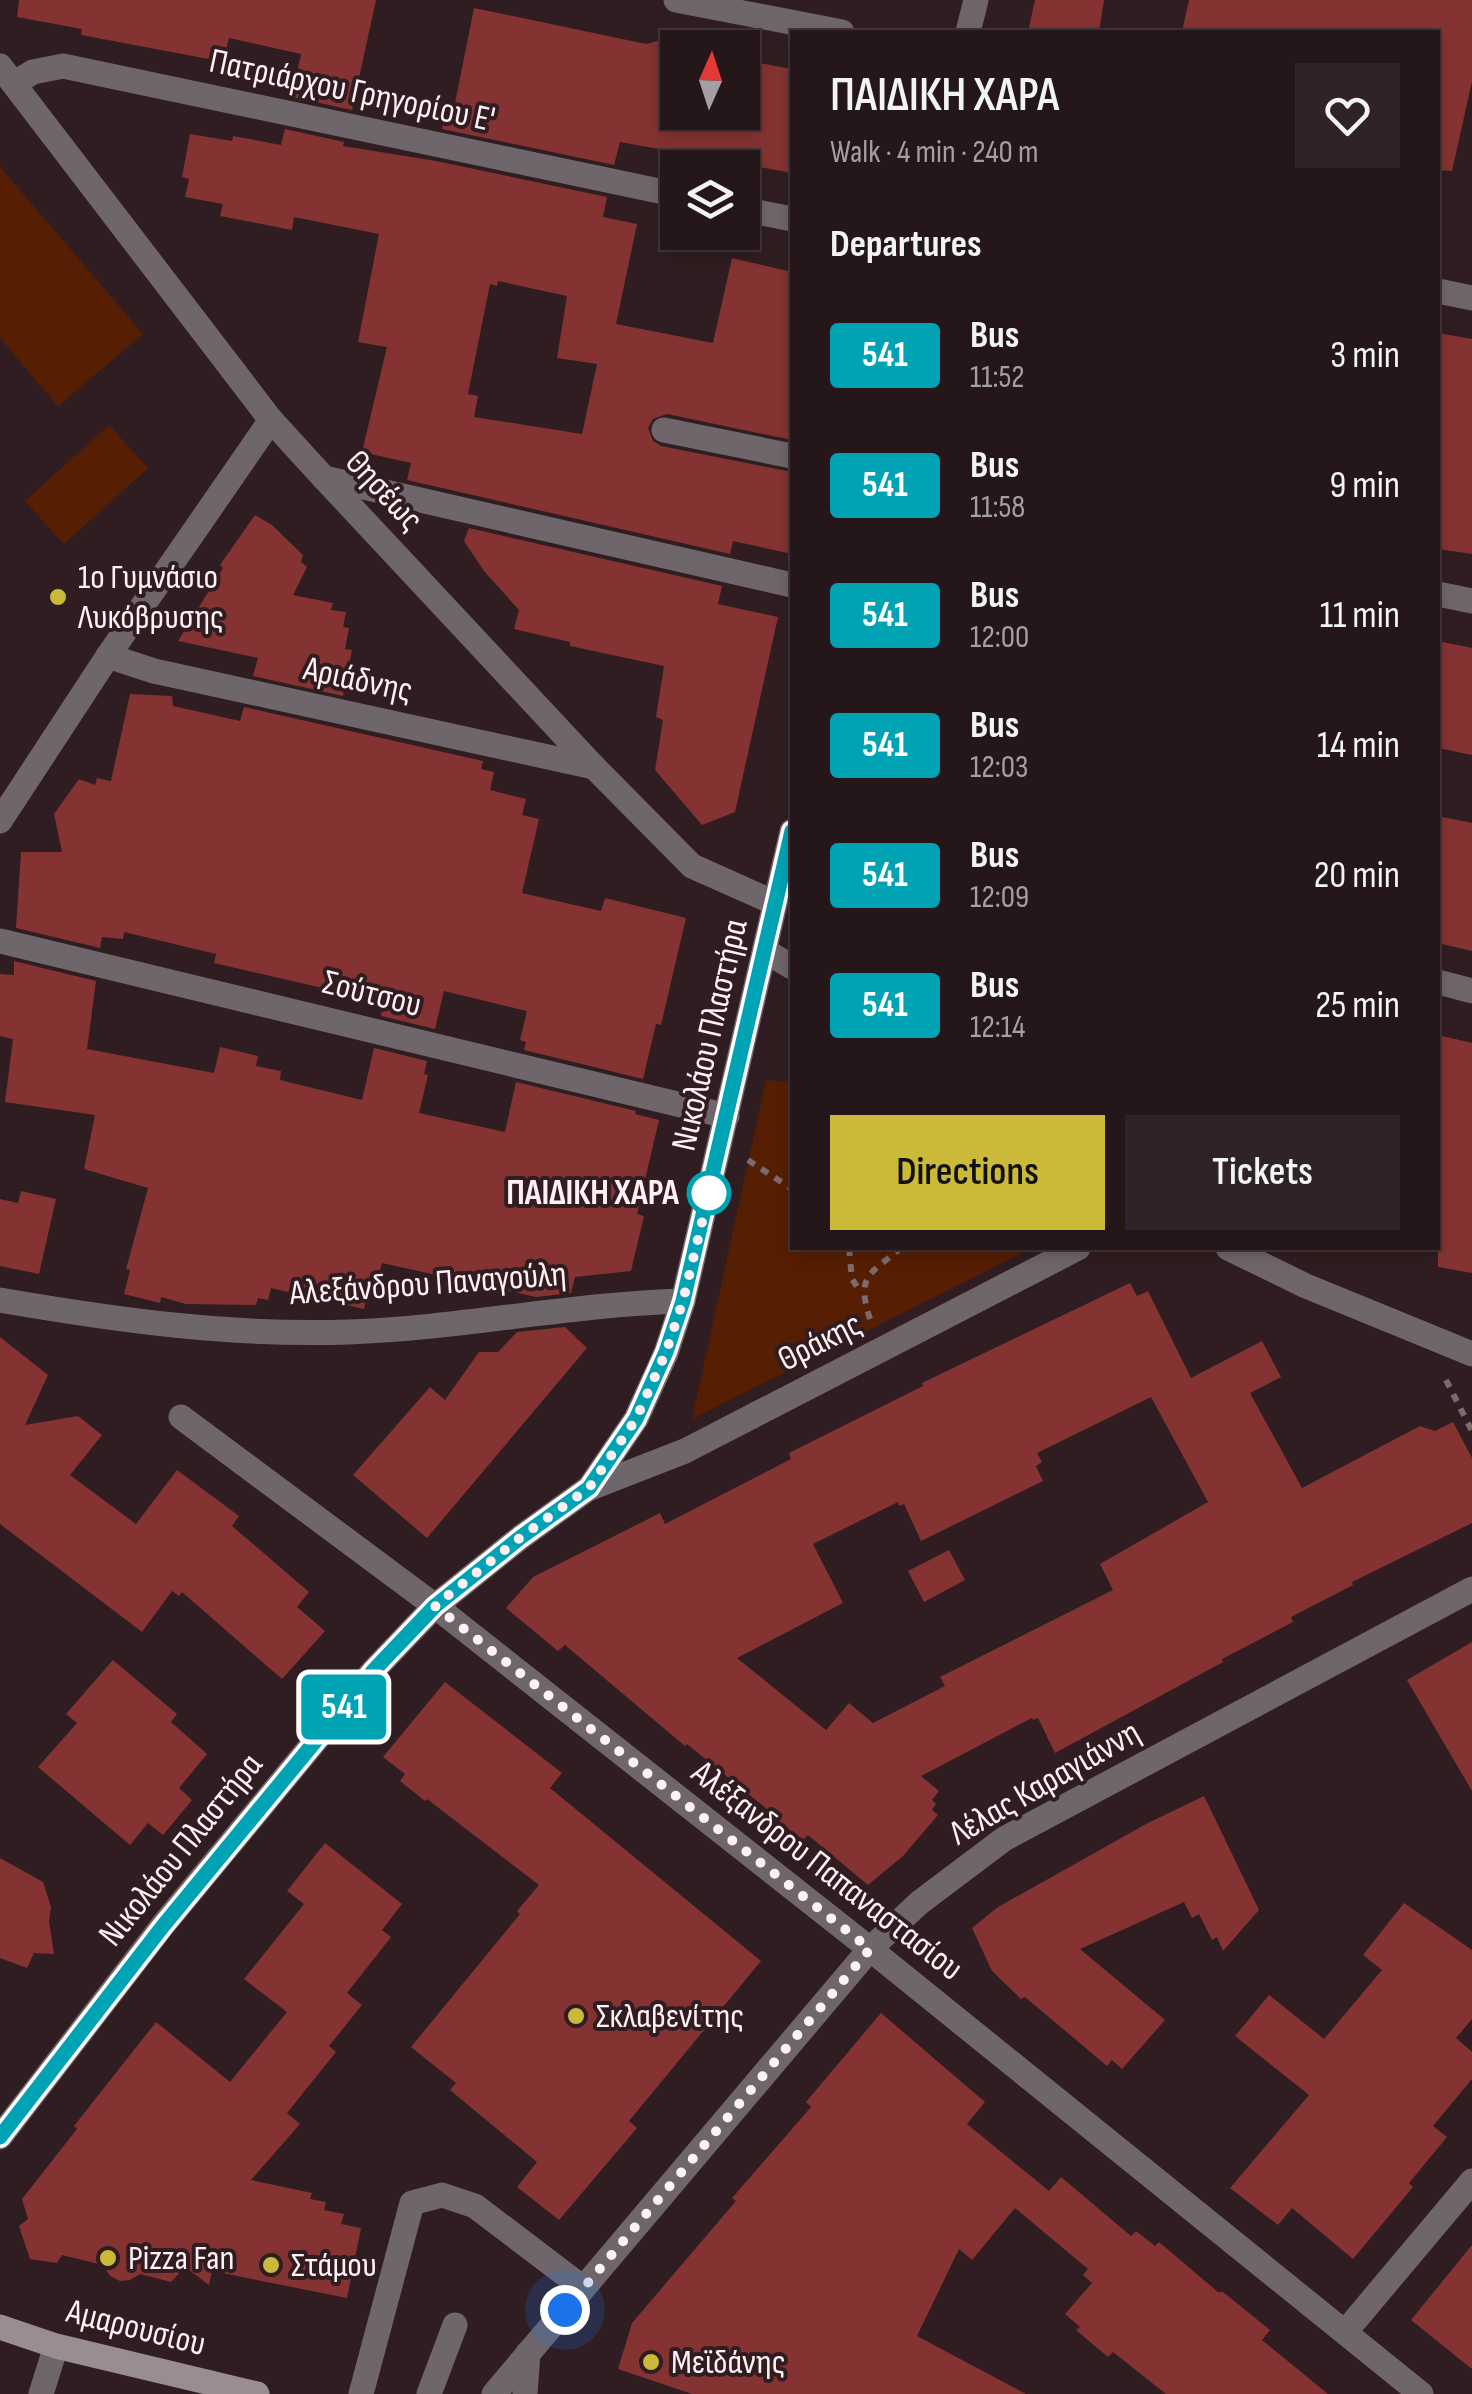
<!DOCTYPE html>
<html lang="en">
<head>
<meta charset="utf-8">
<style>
  body { margin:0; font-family:"Sofia Sans Condensed",sans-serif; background:#302326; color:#f1f3f6; height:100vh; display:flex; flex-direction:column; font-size:38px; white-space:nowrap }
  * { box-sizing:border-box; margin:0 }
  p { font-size:32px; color:#a39fa2 }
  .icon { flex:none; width:55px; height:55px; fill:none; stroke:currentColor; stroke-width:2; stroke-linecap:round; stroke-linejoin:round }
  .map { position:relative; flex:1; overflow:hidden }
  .panel { position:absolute; left:790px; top:30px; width:650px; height:1220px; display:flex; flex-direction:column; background:#241619; border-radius:0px; box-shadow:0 5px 15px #0003,0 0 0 2px #413538 }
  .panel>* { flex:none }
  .badge { padding:0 20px; border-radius:8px; font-size:35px; line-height:65px }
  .needle { width:65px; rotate:3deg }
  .tools { position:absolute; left:660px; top:30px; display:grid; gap:20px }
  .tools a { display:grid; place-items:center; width:100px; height:100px; border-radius:0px; background:#241619; box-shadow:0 5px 15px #0003,0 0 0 2px #413538; font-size:50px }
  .you { position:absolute; width:50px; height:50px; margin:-25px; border:8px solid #fff; border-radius:50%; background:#1a73e8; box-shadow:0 0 0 15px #1a73e833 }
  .map>.badge { position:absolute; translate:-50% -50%; box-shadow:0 0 0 5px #fff }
  h2 { padding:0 40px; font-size:38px; line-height:90px }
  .round { display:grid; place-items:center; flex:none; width:105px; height:105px; border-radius:0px; background:#302326 }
  .summary { display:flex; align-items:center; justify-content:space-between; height:170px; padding:0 40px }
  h1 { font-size:48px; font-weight:600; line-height:75px }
  .primary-button { display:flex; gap:20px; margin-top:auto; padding:20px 40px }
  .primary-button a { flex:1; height:115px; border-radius:0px; background:#cbb939; color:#111; font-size:40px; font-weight:600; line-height:115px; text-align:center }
  .primary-button a+a { background:#302326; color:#f1f3f6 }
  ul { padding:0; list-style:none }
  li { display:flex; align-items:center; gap:30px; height:130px; padding:0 40px }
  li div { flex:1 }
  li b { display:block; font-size:38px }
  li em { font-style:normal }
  li .badge { min-width:110px; font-weight:700; text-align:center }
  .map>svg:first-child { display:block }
  .green { fill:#561e03 }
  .building { fill:#843332; fill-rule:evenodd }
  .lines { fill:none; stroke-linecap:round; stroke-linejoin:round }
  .path { stroke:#7c6a6e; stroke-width:6; stroke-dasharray:8 8; stroke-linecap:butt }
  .lane { stroke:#6f666b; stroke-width:25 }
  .street { stroke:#6f666b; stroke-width:25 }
  .secondary { stroke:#9a8c93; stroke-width:25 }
  .line-casing { stroke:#fff; stroke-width:22 }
  .line { stroke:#00a3b4; stroke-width:15 }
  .walk { stroke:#fef0f3; stroke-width:10; stroke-dasharray:0 18 }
  .poi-dot { fill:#cbb939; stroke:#301d21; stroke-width:4 }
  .stop-dot { fill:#fff; stroke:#00a3b4; stroke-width:5 }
  .labels { text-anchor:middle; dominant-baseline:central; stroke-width:8; stroke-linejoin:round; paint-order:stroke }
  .street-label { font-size:35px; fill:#fef0f3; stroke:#301d21 }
  .poi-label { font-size:35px; fill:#fef0f3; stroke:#301d21; text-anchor:start }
  .stop-label { font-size:35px; font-weight:bold; fill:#fef0f3; stroke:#301d21; text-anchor:end }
</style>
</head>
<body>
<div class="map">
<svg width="1472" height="2394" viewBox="0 0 1472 2394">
  <rect width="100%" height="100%" fill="#301d21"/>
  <g class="green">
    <path d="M0,167L143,334L58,406L0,338Z"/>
    <path d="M109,425L148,468L64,544L25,501Z"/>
    <path d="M766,1080L792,1082V1248H1032L692,1419Z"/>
  </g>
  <g class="building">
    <path d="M19,0H376L352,110L292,97L301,54L229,38L226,50L216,48L214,60L81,35L82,29L17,17Z"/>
    <path d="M1035,0H1104L1099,32H1028Z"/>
    <path d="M1189,0H1472V81L1452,171L1438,170V32H1182Z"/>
    <path d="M474,8L646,44L661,40L678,44V112H742V60L792,69V173L620,142L614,165L442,129L447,102L455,103Z"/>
    <path d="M285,129L344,142L343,146L436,161L607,197L603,217L637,224L616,324L713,343L732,258L792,272V440L667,414L653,419L648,428L653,441L661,446L792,472V554L733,541L730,554L407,480L411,463L362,452L387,347L358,342L379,234L294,217L292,230L220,216L223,204L185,197L189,179L182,177L190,134L232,141L233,136L281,145ZM498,281L567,296L557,358L597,364L582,434L474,417L478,396L468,394L490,284L497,286Z"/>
    <path d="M1438,333L1472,339V554L1438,549Z"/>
    <path d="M255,515L272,525L303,555L301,562L307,567L293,595L333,603L331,610L346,612L343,627L349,628L345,649L352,650L343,696L253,676L258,658L178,641L223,568L220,565Z"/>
    <path d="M469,528L722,586L718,604L778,617L735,812L702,825L655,770L663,720L656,717L664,666L570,646V642L514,629L519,610L484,571L464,541Z"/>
    <path d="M1438,641L1472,648V755L1438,748Z"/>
    <path d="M130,694L172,696L173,706L240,721L244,707L483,761L481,769L494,772L490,790L526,799L522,815L539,819L522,893L601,911L605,898L686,918L661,1025L656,1024L643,1079L524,1050L526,1042L520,1040L527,1011L444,991L435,1029L381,1016L384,1002L214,963L216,954L124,932L123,939L102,937L100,948L16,928L21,852H62L54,814L79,779L95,785L97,778L111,781Z"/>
    <path d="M1438,816L1472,823V951L1438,943Z"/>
    <path d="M14,961L96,981L87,1049L214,1073L220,1047L258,1056L256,1066L281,1071L280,1080L362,1100L374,1048L427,1061L424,1074L428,1075L419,1113L505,1132L516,1082L636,1111L635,1114L659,1120L637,1214L644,1216L631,1271L575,1277L571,1293L536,1297L382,1263L374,1298L367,1296L364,1309L271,1288L268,1300L258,1298L256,1305L186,1304L161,1297L160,1303L124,1294L130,1270L126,1269L148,1188L84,1169L95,1115L5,1102L13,1039L0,1036V974L14,975Z"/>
    <path d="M1438,1035L1472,1043V1273L1438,1267Z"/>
    <path d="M21,1191L56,1199L39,1274L0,1266V1199L18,1203Z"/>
    <path d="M1130,1283L1137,1296L1148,1291L1191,1378L1262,1341L1281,1377L1250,1393L1302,1488L1420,1426L1435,1431L1453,1422L1472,1458V1523L1352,1582L1353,1585L1291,1617L1293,1622L1222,1659L1223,1662L1055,1753L1038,1718L1033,1720L1032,1718L921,1776L939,1791L932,1800L936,1804L932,1810L938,1815L903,1856L868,1885L808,1835L802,1841L762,1805L687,1744L685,1746L565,1645L558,1651L506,1608L533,1577L660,1513L665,1524L791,1459L789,1453L923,1386L922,1383ZM1151,1397L1208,1502L1100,1564L1113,1590L940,1677L945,1686L873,1723L849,1703L826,1730L737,1658L843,1603L813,1544L898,1502L899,1506L904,1504L921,1541L1043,1481L1036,1466L1042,1462L1037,1453Z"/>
    <path d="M565,1327L587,1348L427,1538L353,1475L430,1387L445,1400L479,1352H498L517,1332Z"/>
    <path d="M0,1337L48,1375L25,1425L78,1416L102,1435L70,1475L136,1524L177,1470L239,1516L232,1526L309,1592L297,1607L325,1631L282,1679L182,1592L179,1596L172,1591L142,1632L0,1524Z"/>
    <path d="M949,1550L965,1580L924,1602L908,1571Z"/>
    <path d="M1472,1642V1791L1407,1680Z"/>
    <path d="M113,1660L177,1714L171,1722L207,1754L179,1788L192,1800L163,1835L148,1823L130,1845L38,1767L77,1723L66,1714Z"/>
    <path d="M445,1682L562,1773L550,1788L761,1961L629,2121L637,2128L559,2220L517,2187L537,2162L450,2090L456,2083L411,2047L520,1914L517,1911L539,1885L427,1799L425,1801L400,1781L405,1774L383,1757Z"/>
    <path d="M1204,1796L1259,1910L1223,1951L1217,1937L1212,1940L1199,1914L1192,1918L1184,1902L1080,1949L1165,2020L1122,2069L1112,2060L1107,2066L1025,1997L1021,1999L992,1971L972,1928L998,1907L1146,1824Z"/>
    <path d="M325,1843L402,1904L382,1930L391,1937L347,1993L362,2005L329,2046L336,2052L287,2113L300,2124L251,2180L312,2193L310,2199L326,2202L324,2210L344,2214L341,2224L361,2228L347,2298L212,2271L209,2285L185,2267L171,2282L140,2274L130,2280L120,2281L110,2276L103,2265L62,2255L57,2263L30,2259L19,2226L28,2219L22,2199L77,2129L74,2126L156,2022L230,2082L287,2012L244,1979L304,1904L287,1891Z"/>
    <path d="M0,1858L43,1882L51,1907L49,1921L54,1954L34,1953L27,1968L0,1958Z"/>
    <path d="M1404,1903L1472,1950V2019L1456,2038L1472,2052V2079L1433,2126L1447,2137L1409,2183L1413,2187L1353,2259L1292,2208L1278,2225L1230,2188L1309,2095L1235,2036L1269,1995L1324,2039L1382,1970L1363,1955Z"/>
    <path d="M881,2013L985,2102L967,2124L1049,2191L1061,2177L1131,2236L1136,2231L1155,2246L1159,2242L1218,2292H1223L1270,2330L1262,2340L1328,2394H1166L1113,2352L1108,2357L1076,2330L1080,2327L1065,2314L1092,2283L1083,2275L1088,2269L1015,2208L972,2260L959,2249L917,2336L1026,2394H692L618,2369L632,2323L736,2201L732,2198L811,2107L806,2102Z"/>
    <path d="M1472,2245V2369L1411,2320Z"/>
  </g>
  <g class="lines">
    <g class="path">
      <path d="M748,1160L792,1189"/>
      <path d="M849,1248L852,1279L861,1293"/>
      <path d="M870,1319C856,1275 869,1275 901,1248"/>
      <path d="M1446,1380L1472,1431"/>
    </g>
    <g class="lane">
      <path d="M664,430L792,456"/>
      <path d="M361,2394L412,2203L442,2195L475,2206L583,2288"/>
      <path d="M429,2394L455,2325"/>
    </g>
    <g class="street">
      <path d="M676,0L842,32"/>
      <path d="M968,32L976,0"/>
      <path d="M0,66L271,420L324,478L594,767L692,866L775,903"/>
      <path d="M15,83L33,72L63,66L678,195"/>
      <path d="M742,209L792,219"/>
      <path d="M1438,291L1472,298"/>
      <path d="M324,478L792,585"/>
      <path d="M1438,594L1472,601"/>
      <path d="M108,656L154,671L594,767"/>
      <path d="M0,821L108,656L271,420"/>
      <path d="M0,941L727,1116"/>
      <path d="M767,952L792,967"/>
      <path d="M1438,982L1472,991"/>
      <path d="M1228,1248L1306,1286L1472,1354"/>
      <path d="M0,1300C116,1320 231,1336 349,1332C461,1328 572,1304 683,1301"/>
      <path d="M181,1417L435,1606L870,1949L1421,2394"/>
      <path d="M590,1488L685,1451L1078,1248"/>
      <path d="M0,2137L163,1925L374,1670L435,1606L521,1537L589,1488L636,1419L666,1353L683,1301L792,831"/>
      <path d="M1346,2331L1472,2181"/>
      <path d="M41,2394L56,2346"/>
      <path d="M494,2394L870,1949L919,1903L1004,1839L1472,1589"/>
      <path d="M525,2394L528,2353"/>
    </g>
    <path class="secondary" d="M0,2327L56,2346L257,2394"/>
  </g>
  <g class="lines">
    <g class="line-casing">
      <path id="line" d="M0,2137L163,1926L374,1670L435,1606L521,1537L589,1488L636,1419L666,1352L683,1301L792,831"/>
    </g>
    <use href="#line" class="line"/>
    <path class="walk" d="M565,2310L870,1949L435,1606L521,1537L589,1488L636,1419L666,1352L683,1301L709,1193"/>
  </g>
  <g class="poi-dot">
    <circle cx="58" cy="597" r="10"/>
    <circle cx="576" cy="2016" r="10"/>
    <circle cx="108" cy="2258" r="10"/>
    <circle cx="271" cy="2265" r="10"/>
    <circle cx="651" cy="2362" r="10"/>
  </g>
  <circle class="stop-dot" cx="709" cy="1193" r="20"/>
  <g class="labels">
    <g class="street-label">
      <text transform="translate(352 91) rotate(12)">Πατριάρχου Γρηγορίου Ε'</text>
      <text transform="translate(384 491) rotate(47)">Θησέως</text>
      <text transform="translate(358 680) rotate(12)">Αριάδνης</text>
      <text transform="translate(372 994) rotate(14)">Σούτσου</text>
      <text transform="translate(710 1035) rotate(-77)">Νικολάου Πλαστήρα</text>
      <text transform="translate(428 1284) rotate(-4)">Αλεξάνδρου Παναγούλη</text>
      <text transform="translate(820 1342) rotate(-27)">Θράκης</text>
      <text transform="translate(1045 1783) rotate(-30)">Λέλας Καραγιάννη</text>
      <text transform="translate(181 1850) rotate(-51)">Νικολάου Πλαστήρα</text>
      <text transform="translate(827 1871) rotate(38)">Αλέξανδρου Παπαναστασίου</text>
      <text transform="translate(136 2328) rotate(14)">Αμαρουσίου</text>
    </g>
    <g class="poi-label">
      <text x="78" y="577">1ο Γυμνάσιο<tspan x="78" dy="40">Λυκόβρυσης</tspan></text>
      <text x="596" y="2016">Σκλαβενίτης</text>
      <text x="128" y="2258">Pizza Fan</text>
      <text x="291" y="2265">Στάμου</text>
      <text x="671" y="2362">Μεϊδάνης</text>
    </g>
    <g class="stop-label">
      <text x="679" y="1193">ΠΑΙΔΙΚΗ ΧΑΡΑ</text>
    </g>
  </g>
</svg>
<div class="tools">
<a><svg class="needle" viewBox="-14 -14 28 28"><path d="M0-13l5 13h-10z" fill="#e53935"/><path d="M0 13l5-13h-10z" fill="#a39fa2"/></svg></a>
<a><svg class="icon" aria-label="layers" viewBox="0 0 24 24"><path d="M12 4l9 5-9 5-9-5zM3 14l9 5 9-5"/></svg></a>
</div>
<div class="you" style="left:565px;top:2310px"></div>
<b class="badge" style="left:344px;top:1707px;background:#00a3b4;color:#fff">541</b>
<section class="panel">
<div class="summary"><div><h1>ΠΑΙΔΙΚΗ ΧΑΡΑ</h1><p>Walk · 4 min · 240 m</p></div><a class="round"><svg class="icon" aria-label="heart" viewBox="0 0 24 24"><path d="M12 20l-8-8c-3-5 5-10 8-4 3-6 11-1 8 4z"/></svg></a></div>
<h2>Departures</h2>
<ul>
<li><span class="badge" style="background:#00a3b4;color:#fff">541</span><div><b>Bus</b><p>11:52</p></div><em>3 min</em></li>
<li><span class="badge" style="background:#00a3b4;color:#fff">541</span><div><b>Bus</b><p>11:58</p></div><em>9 min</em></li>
<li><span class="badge" style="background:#00a3b4;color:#fff">541</span><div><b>Bus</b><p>12:00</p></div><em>11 min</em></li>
<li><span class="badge" style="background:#00a3b4;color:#fff">541</span><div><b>Bus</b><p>12:03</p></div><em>14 min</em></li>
<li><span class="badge" style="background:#00a3b4;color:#fff">541</span><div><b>Bus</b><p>12:09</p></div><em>20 min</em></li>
<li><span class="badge" style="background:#00a3b4;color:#fff">541</span><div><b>Bus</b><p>12:14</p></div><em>25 min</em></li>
</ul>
<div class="primary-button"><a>Directions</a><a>Tickets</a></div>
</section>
</div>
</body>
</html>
